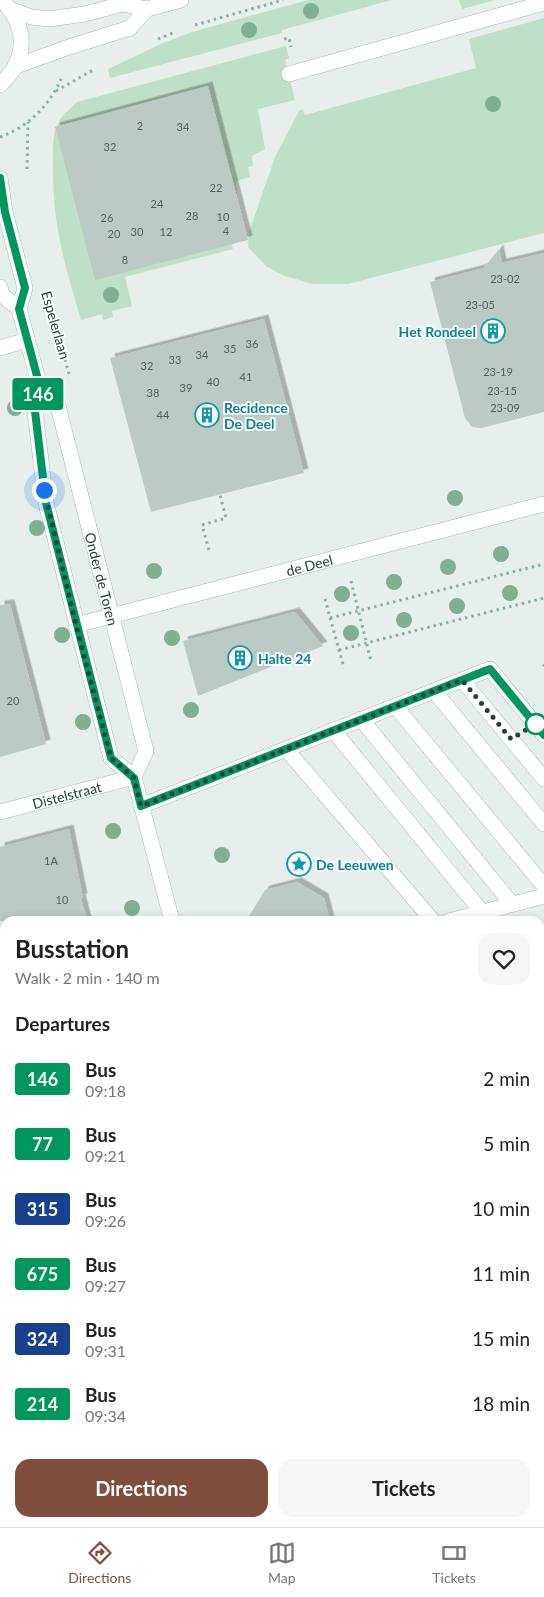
<!DOCTYPE html>
<html lang="en">
<head>
<meta charset="utf-8">
<style>
  body { margin:0; font-family:Lato,sans-serif; background:#f6f6f6; color:#222; height:100vh; display:flex; flex-direction:column; font-size:19px; white-space:nowrap }
  * { box-sizing:border-box; margin:0 }
  p { font-size:16px; color:#767676 }
  .icon { flex:none; width:28px; height:28px; fill:none; stroke:currentColor; stroke-width:2; stroke-linecap:round; stroke-linejoin:round }
  .map { position:relative; flex:1; overflow:hidden }
  .side { position:absolute; left:0px; top:916px; width:545px; height:611px; display:flex; flex-direction:column; background:#fff; border-radius:15px 15px 0 0; box-shadow:0 2px 8px #0003 }
  .side>* { flex:none }
  .badge { padding:0 10px; border-radius:4px; font-size:18px; line-height:32px }
  .you { position:absolute; width:25px; height:25px; margin:-12px; border:4px solid #fff; border-radius:50%; background:#1a73e8; box-shadow:0 0 0 8px #1a73e833 }
  .map>.badge { position:absolute; translate:-50% -50%; box-shadow:0 0 0 2px #fff }
  h2 { padding:0 15px; font-size:19px; line-height:45px }
  .round { display:grid; place-items:center; flex:none; width:52px; height:52px; border-radius:15px; background:#f6f6f6 }
  .summary { display:flex; align-items:center; justify-content:space-between; height:85px; padding:0 15px }
  h1 { font-size:24px; font-weight:700; line-height:38px }
  .primary-button { display:flex; gap:10px; margin-top:auto; padding:10px 15px }
  .primary-button a { flex:1; height:58px; border-radius:15px; background:#804e3d; color:#fff; font-size:20px; font-weight:700; line-height:58px; text-align:center }
  .primary-button a+a { background:#f6f6f6; color:#222 }
  ul { padding:0; list-style:none }
  li { display:flex; align-items:center; gap:15px; height:65px; padding:0 15px }
  li div { flex:1 }
  li b { display:block; font-size:19px }
  li em { font-style:normal }
  li .badge { min-width:55px; font-weight:700; text-align:center }
  .tabs { display:flex; justify-content:space-around; align-items:center; height:70px; border-top:1px solid #e0e0e0; background:#fff; font-size:14px; color:#767676 }
  .tabs a { display:grid; justify-items:center; gap:2px }
  .tabs .on { color:#804e3d }
  .map>svg:first-child { display:block }
  .green { fill:#bfe0c8 }
  .water { fill:#8ec9d4 }
  .building { fill:#bbcac4; filter:url(#shadow) }
  .lines { fill:none; stroke-linecap:round; stroke-linejoin:round }
  .service-casing { stroke:#a8b8b2; stroke-width:16 }
  .minor-casing { stroke:#a8b8b2; stroke-width:16 }
  .tertiary-casing { stroke:#a8b8b2; stroke-width:16 }
  .secondary-casing { stroke:#a4bbb3; stroke-width:16 }
  .path { stroke:#86b3a5; stroke-width:3; stroke-dasharray:2.5 4; stroke-linecap:butt }
  .service { stroke:#fff; stroke-width:15 }
  .minor { stroke:#fff; stroke-width:15 }
  .tertiary { stroke:#fff; stroke-width:15 }
  .secondary { stroke:#fff; stroke-width:15 }
  .tree { fill:#80af93 }
  .line-casing { stroke:#fff; stroke-width:11 }
  .line { stroke:#00965e; stroke-width:8 }
  .walk { stroke:#24423a; stroke-width:5; stroke-dasharray:0 9 }
  .stop-dot { fill:#fff; stroke:#00965e; stroke-width:2.5 }
  .labels { text-anchor:middle; dominant-baseline:central; stroke-width:4; stroke-linejoin:round; paint-order:stroke }
  .number-label { font-size:11px; fill:#4a645c }
  .street-label { font-size:14px; fill:#24423a; stroke:#f7fbf9 }
  .culture-label { font-size:14px; font-weight:bold; fill:#0d838f; stroke:#f7fbf9; text-anchor:start }
</style>
</head>
<body>
<div class="map">
<svg width="544" height="1527" viewBox="0 0 544 1527">
  <defs>
    <filter id="shadow"><feDropShadow dx="4.5" dy="-4.5" stdDeviation="0" flood-color="#0004"/></filter>
  </defs>
  <rect width="100%" height="100%" fill="#e6efeb"/>
  <g class="green">
    <path d="M308,0H392L282,30V33L110,78L108,69L163,43L192,32Z"/>
    <path d="M459,0H495L462,9Z"/>
    <path d="M544,18V233L348,284H312L282,275L266,266L248,247L249,232L275,157L299,111L302,109L305,115L476,68L469,39Z"/>
    <path d="M286,46L289,58L285,60L295,100L258,109L265,149L252,156L253,166L248,167L250,177L236,181C238,198 237,201 224,212L233,249L125,277L132,306L112,311L113,317L103,320L102,314L81,320C65,266 52,223 53,166C53,152 52,138 57,125C61,116 70,109 77,102Z"/>
    <path d="M544,958V1030L540,1031V959Z"/>
    <path d="M544,1102V1149L540,1150V1103Z"/>
    <path d="M544,1219V1291L540,1292V1220Z"/>
    <path d="M5,1234V1283L0,1285V1236Z"/>
    <path d="M5,1357V1428L0,1429V1358Z"/>
  </g>
  <g class="water">
    <path d="M544,1149V1219L540,1220V1150Z"/>
    <path d="M5,1283V1357L0,1358V1285Z"/>
  </g>
  <g class="building">
    <path d="M208,86L248,240L95,280L55,127Z"/>
    <path d="M499,249L502,263L544,253V412L481,428L472,427L465,418L430,282L484,268Z"/>
    <path d="M264,319L304,473L151,512L110,358Z"/>
    <path d="M10,604L46,744L0,757V605Z"/>
    <path d="M295,612L323,646L198,696L183,641Z"/>
    <path d="M69,829L83,898H81L87,921H0V847Z"/>
    <path d="M297,882L324,898L330,921H246L265,890Z"/>
  </g>
  <g class="lines">
    <g class="service-casing">
      <g id="service">
        <path d="M289,74L544,3"/>
        <path d="M462,680L544,779"/>
        <path d="M434,691L544,824"/>
        <path d="M395,706L544,886"/>
        <path d="M361,719L512,904"/>
        <path d="M333,730L482,912"/>
        <path d="M286,749L433,921"/>
        <path d="M141,806L490,669L544,735"/>
        <path d="M449,921L544,896"/>
      </g>
    </g>
    <g class="minor-casing">
      <g id="minor">
        <path d="M0,348L27,340"/>
        <path id="s1" d="M76,625L544,504"/>
        <path id="s2" d="M0,812L134,777"/>
        <path d="M540,1307L544,1306"/>
        <path d="M0,1445L5,1443"/>
      </g>
    </g>
    <g class="tertiary-casing">
      <g id="tertiary">
        <path d="M12,10L31,17L49,19L85,14L122,4L147,9L181,0"/>
        <path d="M16,66L69,47L130,28L147,9"/>
      </g>
    </g>
    <g class="secondary-casing">
      <g id="secondary">
        <path d="M0,85C28,59 28,27 2,0"/>
        <path d="M0,178L5,212L25,288L19,309L40,387L34,403L46,503L111,758L134,777L172,921"/>
        <path d="M0,287L2,295L19,309"/>
        <path id="s3" d="M40,387L56,398L146,751L134,777"/>
        <path d="M540,1063L544,1062"/>
        <path d="M0,1201L5,1200"/>
      </g>
    </g>
    <g class="path">
      <path d="M195,25L283,0"/>
      <path d="M158,39L175,32"/>
      <path d="M284,39L289,38L291,47"/>
      <path d="M56,91L95,69"/>
      <path d="M0,137C28,127 49,106 61,79"/>
      <path d="M27,169L28,122"/>
      <path d="M49,303L69,374"/>
      <path d="M209,550L202,525L226,518L220,495"/>
      <path d="M351,581L371,661"/>
      <path d="M325,599L344,668"/>
      <path d="M330,618L544,564"/>
      <path d="M339,650L544,598"/>
      <path d="M543,666L544,665"/>
      <path d="M0,961L5,960"/>
      <path d="M540,1000L544,999"/>
      <path d="M540,1487L544,1489"/>
      <path d="M540,1515L544,1514"/>
      <path d="M51,1522L53,1527"/>
      <path d="M494,1527L512,1522"/>
    </g>
    <use href="#service" class="service"/>
    <use href="#minor" class="minor"/>
    <use href="#tertiary" class="tertiary"/>
    <use href="#secondary" class="secondary"/>
  </g>
  <g class="tree">
    <circle cx="311" cy="11" r="8"/>
    <circle cx="249" cy="30" r="8"/>
    <circle cx="493" cy="104" r="8"/>
    <circle cx="111" cy="295" r="8"/>
    <circle cx="15" cy="408" r="8"/>
    <circle cx="455" cy="498" r="8"/>
    <circle cx="37" cy="528" r="8"/>
    <circle cx="501" cy="554" r="8"/>
    <circle cx="448" cy="567" r="8"/>
    <circle cx="154" cy="571" r="8"/>
    <circle cx="394" cy="582" r="8"/>
    <circle cx="510" cy="593" r="8"/>
    <circle cx="342" cy="594" r="8"/>
    <circle cx="457" cy="606" r="8"/>
    <circle cx="404" cy="620" r="8"/>
    <circle cx="351" cy="633" r="8"/>
    <circle cx="62" cy="635" r="8"/>
    <circle cx="172" cy="638" r="8"/>
    <circle cx="191" cy="710" r="8"/>
    <circle cx="83" cy="722" r="8"/>
    <circle cx="113" cy="831" r="8"/>
    <circle cx="222" cy="855" r="8"/>
    <circle cx="132" cy="908" r="8"/>
  </g>
  <g class="lines">
    <g class="line-casing">
      <path id="line" d="M0,178L5,212L25,288L19,309L40,387L34,403L46,503L111,758L134,778L141,806L490,669L544,735"/>
    </g>
    <use href="#line" class="line"/>
    <path class="walk" d="M44,490L76,625L111,758L134,778L141,806L462,680L511,739L536,724"/>
  </g>
  <defs>
    <g id="building-ring" transform="scale(1.25)"><circle r="9.5" fill="#f7fbf9" stroke="#0f9aa8" stroke-width="1.5"/><path d="M-4-6H4V6H1V3H-1V6H-4ZM-2.5-4.3h1.7v1.8h-1.7ZM.8-4.3h1.7v1.8H.8ZM-2.5-1h1.7V.8h-1.7ZM.8-1h1.7V.8H.8Z" fill="#0f9aa8"/></g>
    <g id="sight-ring" transform="scale(1.25)"><circle r="9.5" fill="#f7fbf9" stroke="#0f9aa8" stroke-width="1.5"/><path d="M0-6L1.8-2.2L6-1.7L2.9 1.2L3.7 5.4L0 3.3L-3.7 5.4L-2.9 1.2L-6-1.7L-1.8-2.2Z" fill="#0f9aa8"/></g>
  </defs>
  <g fill-rule="evenodd">
    <use href="#building-ring" x="493" y="331"/>
    <use href="#building-ring" x="207" y="415"/>
    <use href="#building-ring" x="240" y="658"/>
    <use href="#sight-ring" x="299" y="864"/>
  </g>
  <circle class="stop-dot" cx="536" cy="724" r="10"/>
  <g class="labels">
    <g class="number-label">
      <text x="140" y="125">2</text>
      <text x="183" y="126">34</text>
      <text x="110" y="146">32</text>
      <text x="216" y="187">22</text>
      <text x="157" y="203">24</text>
      <text x="192" y="215">28</text>
      <text x="223" y="216">10</text>
      <text x="107" y="217">26</text>
      <text x="226" y="230">4</text>
      <text x="137" y="231">30</text>
      <text x="166" y="231">12</text>
      <text x="114" y="233">20</text>
      <text x="125" y="259">8</text>
      <text x="505" y="278">23-02</text>
      <text x="480" y="304">23-05</text>
      <text x="252" y="343">36</text>
      <text x="230" y="348">35</text>
      <text x="202" y="354">34</text>
      <text x="175" y="359">33</text>
      <text x="147" y="365">32</text>
      <text x="498" y="371">23-19</text>
      <text x="246" y="376">41</text>
      <text x="213" y="381">40</text>
      <text x="186" y="387">39</text>
      <text x="502" y="390">23-15</text>
      <text x="153" y="392">38</text>
      <text x="505" y="407">23-09</text>
      <text x="163" y="414">44</text>
      <text x="13" y="700">20</text>
      <text x="51" y="860">1A</text>
      <text x="62" y="899">10</text>
    </g>
    <g class="street-label">
      <text transform="translate(56 325) rotate(74)">Espelerlaan</text>
      <text stroke="none"><textPath href="#s1" startOffset="241">de Deel</textPath></text>
      <text stroke="none"><textPath href="#s3" startOffset="206">Onder de Toren</textPath></text>
      <text stroke="none"><textPath href="#s2" startOffset="69">Distelstraat</textPath></text>
    </g>
    <g class="culture-label">
      <text x="476" y="331" text-anchor="end">Het Rondeel</text>
      <text x="224" y="407">Recidence<tspan x="224" dy="16">De Deel</tspan></text>
      <text x="258" y="658">Halte 24</text>
      <text x="316" y="864">De Leeuwen</text>
    </g>
  </g>
</svg>
<div class="you" style="left:44px;top:490px"></div>
<b class="badge" style="left:38px;top:394px;background:#00965e;color:#fff">146</b>
<section class="side">
<div class="summary"><div><h1>Busstation</h1><p>Walk · 2 min · 140 m</p></div><a class="round"><svg class="icon" aria-label="heart" viewBox="0 0 24 24"><path d="M12 20l-8-8c-3-5 5-10 8-4 3-6 11-1 8 4z"/></svg></a></div>
<h2>Departures</h2>
<ul>
<li><span class="badge" style="background:#00965e;color:#fff">146</span><div><b>Bus</b><p>09:18</p></div><em>2 min</em></li>
<li><span class="badge" style="background:#00965e;color:#fff">77</span><div><b>Bus</b><p>09:21</p></div><em>5 min</em></li>
<li><span class="badge" style="background:#19408f;color:#fff">315</span><div><b>Bus</b><p>09:26</p></div><em>10 min</em></li>
<li><span class="badge" style="background:#00965e;color:#fff">675</span><div><b>Bus</b><p>09:27</p></div><em>11 min</em></li>
<li><span class="badge" style="background:#19408f;color:#fff">324</span><div><b>Bus</b><p>09:31</p></div><em>15 min</em></li>
<li><span class="badge" style="background:#00965e;color:#fff">214</span><div><b>Bus</b><p>09:34</p></div><em>18 min</em></li>
</ul>
<div class="primary-button"><a>Directions</a><a>Tickets</a></div>
</section>
</div>
<nav class="tabs">
<a class="on"><svg class="icon" aria-label="directions" viewBox="0 0 24 24"><path d="M12 3l9 9-9 9-9-9zM9 14v-3h6M13 9l2 2-2 2"/></svg>Directions</a>
<a><svg class="icon" aria-label="map" viewBox="0 0 24 24"><path d="M3 6l6-2 6 2 6-2v14l-6 2-6-2-6 2zM9 4v14M15 6v14"/></svg>Map</a>
<a><svg class="icon" aria-label="tickets" viewBox="0 0 24 24"><path d="M3 7h18v10H3zM15 7v10"/></svg>Tickets</a>
</nav>
</body>
</html>
